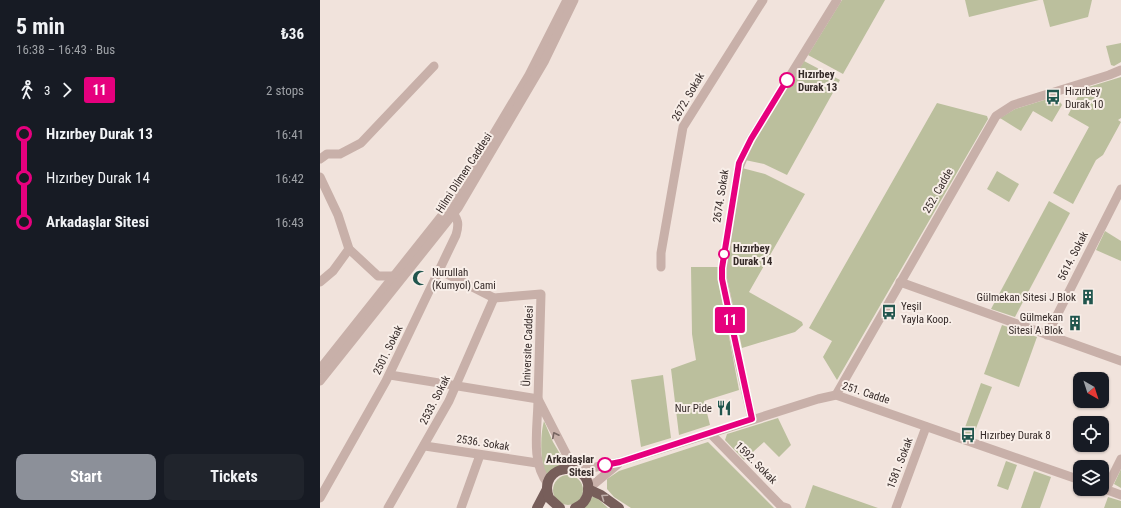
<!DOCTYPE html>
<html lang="en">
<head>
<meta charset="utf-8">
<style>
  body { margin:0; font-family:"Roboto Condensed",sans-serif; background:#20242c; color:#f1f3f6; height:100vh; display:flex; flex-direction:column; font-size:15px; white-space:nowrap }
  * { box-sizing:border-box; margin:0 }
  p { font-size:13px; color:#9ea1a6 }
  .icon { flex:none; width:22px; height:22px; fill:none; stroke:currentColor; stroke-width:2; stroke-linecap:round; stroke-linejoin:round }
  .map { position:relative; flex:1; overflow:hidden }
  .sheet { display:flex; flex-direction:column; background:#171b24; width:320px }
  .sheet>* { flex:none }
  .badge { padding:0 8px; border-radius:3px; font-size:14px; line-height:26px }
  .needle { width:26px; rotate:141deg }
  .tools { position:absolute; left:753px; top:372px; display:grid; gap:8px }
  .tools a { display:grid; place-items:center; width:36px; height:36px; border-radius:8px; background:#171b24; box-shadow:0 1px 3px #0004; font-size:20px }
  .map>.badge { position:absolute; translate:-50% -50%; box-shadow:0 0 0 2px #fff }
  .legs { display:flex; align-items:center; gap:6px; height:44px; padding:0 16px; font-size:13px }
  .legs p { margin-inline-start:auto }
  .head { display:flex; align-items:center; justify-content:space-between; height:68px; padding:0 16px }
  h1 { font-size:22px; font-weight:700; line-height:30px }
  .primary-button { display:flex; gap:8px; margin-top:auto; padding:8px 16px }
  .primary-button a { flex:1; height:46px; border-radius:8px; background:#8c9099; color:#fff; font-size:16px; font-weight:700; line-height:46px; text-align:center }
  .primary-button a+a { background:#20242c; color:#f1f3f6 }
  ul { padding:0 16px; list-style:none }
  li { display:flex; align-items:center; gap:14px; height:44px; font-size:15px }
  li i { display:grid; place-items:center; width:6px; height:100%; margin:0 5px; background:currentColor }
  li i::after { content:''; width:10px; height:10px; margin:-5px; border:3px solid; border-radius:50%; background:#171b24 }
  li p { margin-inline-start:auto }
  li:first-child i { background:linear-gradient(#0000 50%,currentColor 0) }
  li:last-child i { background:linear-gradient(currentColor 50%,#0000 0) }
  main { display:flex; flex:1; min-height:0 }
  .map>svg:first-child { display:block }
  .green { fill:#bbbf9d }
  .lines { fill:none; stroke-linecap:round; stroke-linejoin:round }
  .minor { stroke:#c8b0a9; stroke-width:9 }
  .major { stroke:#775e5a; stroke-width:10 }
  .oneway { stroke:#776662 }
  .oneway2 { stroke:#beada8 }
  .line-1-casing { stroke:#fff; stroke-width:9 }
  .line-1 { stroke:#e6007e; stroke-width:6 }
  .stop-1-dot { fill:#fff; stroke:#e6007e; stroke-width:2 }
  .labels { text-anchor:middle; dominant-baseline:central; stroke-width:4; stroke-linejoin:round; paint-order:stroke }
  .stop-label { font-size:11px; font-weight:bold; fill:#352a28; stroke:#f8eee8; text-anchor:start }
  .poi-label { font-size:11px; fill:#352a28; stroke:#f8eee8; text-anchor:start }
  .street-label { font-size:11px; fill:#352a28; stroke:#f8eee8 }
</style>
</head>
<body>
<main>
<section class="sheet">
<div class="head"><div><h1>5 min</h1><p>16:38 – 16:43 · Bus</p></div><b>₺36</b></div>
<div class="legs"><svg class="icon" aria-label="walk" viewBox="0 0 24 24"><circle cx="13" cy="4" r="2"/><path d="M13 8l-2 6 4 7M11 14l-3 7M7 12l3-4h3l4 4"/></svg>3<svg class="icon" aria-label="forward" viewBox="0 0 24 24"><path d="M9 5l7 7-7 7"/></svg><b class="badge" style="background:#e6007e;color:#fff">11</b><p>2 stops</p></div>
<ul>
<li><i style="color:#e6007e"></i><b>Hızırbey Durak 13</b><p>16:41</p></li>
<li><i style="color:#e6007e"></i><span>Hızırbey Durak 14</span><p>16:42</p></li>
<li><i style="color:#e6007e"></i><b>Arkadaşlar Sitesi</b><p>16:43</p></li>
</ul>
<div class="primary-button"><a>Start</a><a>Tickets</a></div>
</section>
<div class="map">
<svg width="801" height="508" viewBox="0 0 801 508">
  <rect width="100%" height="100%" fill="#f1e3dc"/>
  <g class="green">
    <path d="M522,0H565L523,74L488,55Z"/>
    <path d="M645,0H719L649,17Z"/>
    <path d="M723,0H772L768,17L730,27Z"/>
    <path d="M801,43V62L794,66L791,65L786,46Z"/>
    <path d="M484,61L520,80L467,175L444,164L425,160L430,149Z"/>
    <path d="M801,77V118L798,120L801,122L783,155L776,160L753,204L733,193L769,127L748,115L762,89Z"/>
    <path d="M737,96L742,105L732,122L713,111L701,131L680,118L695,109Z"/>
    <path d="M617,103L667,116L668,119L517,380L503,357L512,341L489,328Z"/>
    <path d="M422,168L445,174L485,194L429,292L482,322L483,325L475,332L422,348L406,273Z"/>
    <path d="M677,171L699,184L689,202L667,189Z"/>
    <path d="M729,201L750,213L695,317L671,309Z"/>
    <path d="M785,231L801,241V261L776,250Z"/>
    <path d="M371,267H398L399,283L419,390L384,401L390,425L359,435L351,369L376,360L372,334Z"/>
    <path d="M682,325L717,337L699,387L664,374Z"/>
    <path d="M343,375L351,438L321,447L311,380Z"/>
    <path d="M661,383L672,387L653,436L643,433Z"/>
    <path d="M458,418L471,445L459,457L444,442L424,460L405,440L407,434Z"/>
    <path d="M224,421L233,442L246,464L227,477C220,465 220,434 224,421Z"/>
    <path d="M388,442L454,508H311L294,497L287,489V479L299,471Z"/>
    <path d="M686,461L697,465L688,490L677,486Z"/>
    <path d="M801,469V488L794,484Z"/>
    <path d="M714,471L731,477L720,508H701Z"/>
    <circle cx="248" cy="490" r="15"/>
    <path d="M493,485L558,508H485Z"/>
    <path d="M274,495L288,508H264Z"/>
    <path d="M788,497L801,501V508H784Z"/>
  </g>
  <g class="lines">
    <g class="minor">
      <path d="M0,159L7,154H20L41,143L114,66"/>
      <path d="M0,177L18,215L29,249L58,276H74"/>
      <path d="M341,267V253L363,127L443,0"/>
      <path d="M0,282L13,271L29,249"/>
      <path d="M580,282L801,361"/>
      <path d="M727,335L801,189"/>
      <path d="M0,369L135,199L209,75L247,0"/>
      <path d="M70,375L218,399L221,294L174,298L119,270"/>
      <path d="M0,381L138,208L224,62L254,0"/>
      <path d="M516,395L676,116L693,105L789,75L801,70"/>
      <path d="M432,419L417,353L402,274L418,170L431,139L517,0"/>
      <path d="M390,433L461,506L467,508"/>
      <path d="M105,446L217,463"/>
      <path d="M257,471L300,462L498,399L516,395L760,480"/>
      <path d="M228,484C210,462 218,426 218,399L254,469"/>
      <path d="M268,487L274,484L298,464"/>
      <path d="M782,488L801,495"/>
      <path d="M786,489L801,459"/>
      <path d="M0,498L66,381L136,235C139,225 139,218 130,211"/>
      <path d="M68,508L129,401L174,298"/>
      <path d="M141,508L160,455"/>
      <path d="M576,508L606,427"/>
    </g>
    <g class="major">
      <path d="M268,489L281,495L299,508"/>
      <path d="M217,508L227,489"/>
      <path d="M240,508L229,498C216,462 273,459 268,492C267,500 262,505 255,508"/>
    </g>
  </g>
  <defs><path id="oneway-chevron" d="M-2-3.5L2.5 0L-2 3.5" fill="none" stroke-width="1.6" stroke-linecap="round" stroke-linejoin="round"/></defs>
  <use class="oneway" href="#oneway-chevron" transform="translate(235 435) rotate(-117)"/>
  <use class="oneway2" href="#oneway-chevron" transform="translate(284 497) rotate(-145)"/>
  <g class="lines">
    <g class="line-1-casing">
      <path id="line-1" d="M285,465L300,462L432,419L412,326L402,279V268L419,163L431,139L467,80"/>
    </g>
    <use href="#line-1" class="line-1"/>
  </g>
  <defs>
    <g id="bus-bare" transform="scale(1.2)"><path d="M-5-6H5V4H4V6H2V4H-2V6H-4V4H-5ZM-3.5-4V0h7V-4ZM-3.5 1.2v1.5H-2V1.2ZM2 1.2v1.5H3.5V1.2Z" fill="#20554d" stroke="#f8eee8" stroke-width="2.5" paint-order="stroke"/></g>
    <g id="mosque-bare" transform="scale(1.2)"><path d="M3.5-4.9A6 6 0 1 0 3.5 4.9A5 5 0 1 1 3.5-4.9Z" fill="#20554d" stroke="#f8eee8" stroke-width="2.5" paint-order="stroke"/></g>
    <g id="building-bare" transform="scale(1.2)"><path d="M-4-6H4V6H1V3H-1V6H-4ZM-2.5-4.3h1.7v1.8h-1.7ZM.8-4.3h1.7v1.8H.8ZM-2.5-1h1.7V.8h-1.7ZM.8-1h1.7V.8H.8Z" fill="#20554d" stroke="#f8eee8" stroke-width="2.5" paint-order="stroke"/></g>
    <g id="restaurant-bare" transform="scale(1.2)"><path d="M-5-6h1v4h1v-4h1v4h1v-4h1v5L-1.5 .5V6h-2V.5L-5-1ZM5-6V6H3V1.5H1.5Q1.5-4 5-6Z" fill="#20554d" stroke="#f8eee8" stroke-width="2.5" paint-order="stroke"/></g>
  </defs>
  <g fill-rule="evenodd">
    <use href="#bus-bare" x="733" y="97"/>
    <use href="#mosque-bare" x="100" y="278"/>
    <use href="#building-bare" x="768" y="297"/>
    <use href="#bus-bare" x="569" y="312"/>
    <use href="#building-bare" x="755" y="323"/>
    <use href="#restaurant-bare" x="404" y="408"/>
    <use href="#bus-bare" x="648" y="435"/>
  </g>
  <g class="stop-1-dot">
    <circle cx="467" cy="80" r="7"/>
    <circle cx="404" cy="254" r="5"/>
    <circle cx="285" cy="465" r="7"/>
  </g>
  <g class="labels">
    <g class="stop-label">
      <text x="478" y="74">Hızırbey<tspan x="478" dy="13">Durak 13</tspan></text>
      <text x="413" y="248">Hızırbey<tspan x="413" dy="13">Durak 14</tspan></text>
      <text x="274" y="459" text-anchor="end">Arkadaşlar<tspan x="274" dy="13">Sitesi</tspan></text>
    </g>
    <g class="poi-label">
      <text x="745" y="91">Hızırbey<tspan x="745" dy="13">Durak 10</tspan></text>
      <text x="112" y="272">Nurullah<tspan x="112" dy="13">(Kumyol) Cami</tspan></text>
      <text x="756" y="297" text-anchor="end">Gülmekan Sitesi J Blok</text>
      <text x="581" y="306">Yeşil<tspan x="581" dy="13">Yayla Koop.</tspan></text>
      <text x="743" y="317" text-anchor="end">Gülmekan<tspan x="743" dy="13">Sitesi A Blok</tspan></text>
      <text x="392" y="408" text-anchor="end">Nur Pide</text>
      <text x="660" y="435">Hızırbey Durak 8</text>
    </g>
    <g class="street-label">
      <text transform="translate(368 97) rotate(-60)">2672. Sokak</text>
      <text transform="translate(144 173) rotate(-57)">Hilmi Dilmen Caddesi</text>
      <text transform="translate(618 191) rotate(-60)">252. Cadde</text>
      <text transform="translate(401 196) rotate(-81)">2674. Sokak</text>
      <text transform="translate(753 256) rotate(-63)">5614. Sokak</text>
      <text transform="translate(208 346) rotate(-88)">Üniversite Caddesi</text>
      <text transform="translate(68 350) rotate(-64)">2501. Sokak</text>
      <text transform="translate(546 393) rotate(18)">251. Cadde</text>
      <text transform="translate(115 400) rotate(-63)">2533. Sokak</text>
      <text transform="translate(163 443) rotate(9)">2536. Sokak</text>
      <text transform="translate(436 463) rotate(45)">1592. Sokak</text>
      <text transform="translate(580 463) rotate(-69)">1581. Sokak</text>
    </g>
  </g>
</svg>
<div class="tools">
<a><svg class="needle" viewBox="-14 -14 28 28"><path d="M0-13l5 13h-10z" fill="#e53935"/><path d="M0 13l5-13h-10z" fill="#9ea1a6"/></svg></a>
<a><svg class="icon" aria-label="locate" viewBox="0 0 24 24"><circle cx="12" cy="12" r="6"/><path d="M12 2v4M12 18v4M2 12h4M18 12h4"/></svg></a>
<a><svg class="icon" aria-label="layers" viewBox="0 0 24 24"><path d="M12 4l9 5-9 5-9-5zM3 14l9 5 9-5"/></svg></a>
</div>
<b class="badge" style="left:410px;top:320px;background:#e6007e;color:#fff">11</b>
</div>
</main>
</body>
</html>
